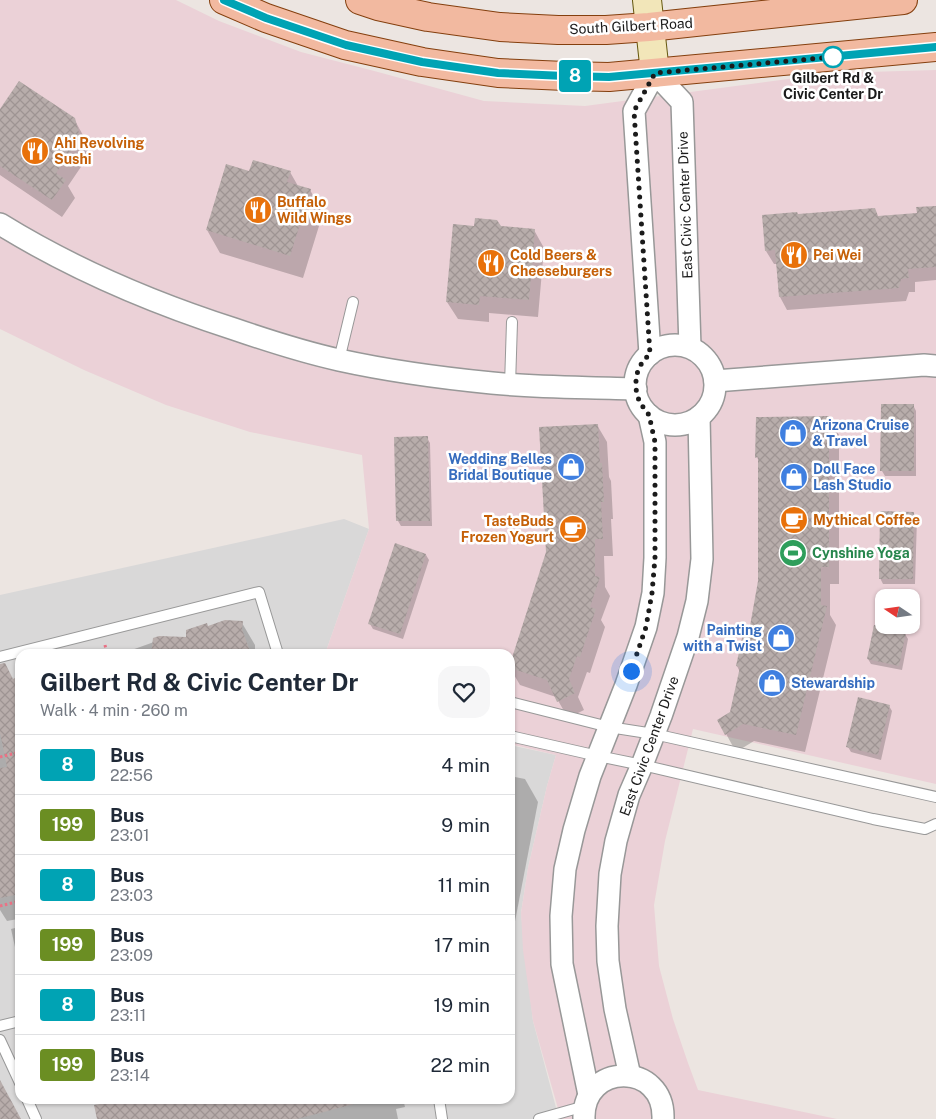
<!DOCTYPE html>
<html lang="en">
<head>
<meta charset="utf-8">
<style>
  body { margin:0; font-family:"Public Sans",sans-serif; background:#f6f6f7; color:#1f2937; height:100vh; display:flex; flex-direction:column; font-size:19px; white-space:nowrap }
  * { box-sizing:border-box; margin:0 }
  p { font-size:16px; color:#747a83 }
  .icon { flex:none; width:28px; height:28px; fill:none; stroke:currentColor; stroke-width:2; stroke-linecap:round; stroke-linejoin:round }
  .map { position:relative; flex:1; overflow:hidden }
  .sheet { position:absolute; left:15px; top:649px; width:500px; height:455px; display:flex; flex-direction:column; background:#fff; border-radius:15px; box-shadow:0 1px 4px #0004 }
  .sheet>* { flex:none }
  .badge { padding:0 10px; border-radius:4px; font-size:18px; line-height:32px }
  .needle { width:32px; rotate:283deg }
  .fabs { position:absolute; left:875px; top:589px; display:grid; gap:10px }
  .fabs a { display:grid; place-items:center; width:45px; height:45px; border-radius:10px; background:#fff; box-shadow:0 1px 4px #0004; font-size:25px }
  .you { position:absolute; width:25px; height:25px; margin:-12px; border:4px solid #fff; border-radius:50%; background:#1a73e8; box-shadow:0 0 0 8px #1a73e833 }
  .map>.badge { position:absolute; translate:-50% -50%; box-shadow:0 0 0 2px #fff }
  .round { display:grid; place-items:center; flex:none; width:52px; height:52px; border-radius:15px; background:#f6f6f7 }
  .head { display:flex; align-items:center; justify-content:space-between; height:85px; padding:0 25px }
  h1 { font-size:24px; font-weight:700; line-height:38px }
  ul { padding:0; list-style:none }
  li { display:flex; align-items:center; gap:15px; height:60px; padding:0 25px; border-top:1px solid #e0e1e3 }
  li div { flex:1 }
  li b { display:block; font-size:19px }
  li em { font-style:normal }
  li .badge { min-width:55px; font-weight:700; text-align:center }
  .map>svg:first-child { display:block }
  .residential { fill:#d9d8d8 }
  .commercial { fill:#ebd1d7; fill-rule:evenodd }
  .shadow { fill:#0003 }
  .building { fill:url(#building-cross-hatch) }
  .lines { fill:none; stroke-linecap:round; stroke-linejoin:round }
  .lane-casing { stroke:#989898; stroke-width:12 }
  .street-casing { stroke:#989898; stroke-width:24 }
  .secondary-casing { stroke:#65580f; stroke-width:30 }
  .primary-casing { stroke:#843f0e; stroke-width:30 }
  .path { stroke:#eb7285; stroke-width:3; stroke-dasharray:2.5 2.5; stroke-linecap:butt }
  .lane { stroke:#fff; stroke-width:10 }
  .street { stroke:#fff; stroke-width:21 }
  .secondary { stroke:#f2e6b9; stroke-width:28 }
  .primary { stroke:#f2b9a0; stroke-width:28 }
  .line-casing { stroke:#fff; stroke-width:11 }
  .line { stroke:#00a3b4; stroke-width:8 }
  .walk { stroke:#1b1b1b; stroke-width:5; stroke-dasharray:0 9 }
  .stop-dot { fill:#fff; stroke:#00a3b4; stroke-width:2.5 }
  .labels { text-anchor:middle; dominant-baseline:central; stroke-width:5; stroke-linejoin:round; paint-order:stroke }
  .street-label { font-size:14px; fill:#1b1b1b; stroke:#fff }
  .stop-label { font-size:14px; font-weight:bold; fill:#1b1b1b; stroke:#fff }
  .food-label { font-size:14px; font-weight:bold; fill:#c56008; stroke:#fff; text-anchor:start }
  .shop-label { font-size:14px; font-weight:bold; fill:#366cbe; stroke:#fff; text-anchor:start }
  .leisure-label { font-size:14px; font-weight:bold; fill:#27864d; stroke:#fff; text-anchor:start }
</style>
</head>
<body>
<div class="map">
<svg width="936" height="1119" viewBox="0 0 936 1119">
  <defs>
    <pattern id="building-cross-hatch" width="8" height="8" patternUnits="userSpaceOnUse" patternTransform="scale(1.25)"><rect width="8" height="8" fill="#b8adab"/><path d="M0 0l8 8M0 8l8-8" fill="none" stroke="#9e9493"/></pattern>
  </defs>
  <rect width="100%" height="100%" fill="#ece5e1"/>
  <path class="residential" d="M344,519L369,529L325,654H20V1099H510V745L556,755L547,786L528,868L521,913L533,1021L559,1119H0V595Z"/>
  <path class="commercial" d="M0,0H176L219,21L301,52L378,72L484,101L585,106L833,73L936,70V784L693,729L665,841L654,905L659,966L673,1019L688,1063L698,1090L837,1119H561L533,1021L523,950L521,913L528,868L547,786L556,755L510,744V654H325L369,529L362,455L250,432L166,405L84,370L0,329ZM884,598H911V625H884Z"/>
  <g class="shadow">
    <path d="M0,111L74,119L84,137L89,155L68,186L75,198L62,217L0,175Z"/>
    <path d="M227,166L250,173L290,172L298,186L310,190L323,213L303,278L220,253L207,230Z"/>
    <path d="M936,207V280L915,282V292H909L906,301L787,310L780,297L778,264H774L766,251L798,215L879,217L918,214Z"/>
    <path d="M500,227L534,230L544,248L538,317L489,313V322L458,319L447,302Z"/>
    <path d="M913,405L916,411V476H885L882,471Z"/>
    <path d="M829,418L839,435V584H830V615L836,625L805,752L754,741L736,752L719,721L731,713L740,672L737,666L751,627L759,581V462L757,457Z"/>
    <path d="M597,425L607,442L609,477L611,481L613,519H611L613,556H604L605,587L610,596L601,620L605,627L590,673L587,672L578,697L584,710L568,718L556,697L520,685L510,668Z"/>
    <path d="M427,438L430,443L432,526H401L398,521L397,473Z"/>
    <path d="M913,513L917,518L915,584H883L880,578Z"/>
    <path d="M426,555L429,560L403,639L373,629L370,624Z"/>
    <path d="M242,623L255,645V654H126V652L154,642L187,639L208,628Z"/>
    <path d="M905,634L908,639L902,670L871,664L868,659Z"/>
    <path d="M0,675L13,680L20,677V956L15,947L11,929L19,927L18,919L7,921L0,910Z"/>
    <path d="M889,706L892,711L881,760L851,752L848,747Z"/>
    <path d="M510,776L525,779L538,802L512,937H510Z"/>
    <path d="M133,1099H403L405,1107L396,1109L398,1119H98Z"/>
  </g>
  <g class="building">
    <path d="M19,81L75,118L80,137L56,173L66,180L52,200L0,166V109Z"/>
    <path d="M253,160L291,171L287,182L311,189L290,256L206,230L226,164L249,171Z"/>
    <path d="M936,206V267L908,269L909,278L901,279L899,288L779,297L775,250L765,251L762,215L797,212L798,214L875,208L878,216L917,213L916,207Z"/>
    <path d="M475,218L497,220L501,226L535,229L529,300L480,296L479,305L446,302L453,224L474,226Z"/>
    <path d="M881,404H914V471H880Z"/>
    <path d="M829,416V567H821V605L827,606L796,735L743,724L725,735L717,720L730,712L740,667L736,666L745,624L750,626L758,581V457L755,458L756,417Z"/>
    <path d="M598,424L600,463H602L604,502H601L603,539H595V576L600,577L590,607L596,609L580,657L577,656L569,679L575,693L557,702L547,680L510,668V664L546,552L539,427Z"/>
    <path d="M428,436L430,521H396L394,437Z"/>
    <path d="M880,511L914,512L913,579H879Z"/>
    <path d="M395,543L426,554L400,634L368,624Z"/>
    <path d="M225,620L243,621L242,629L251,654H151L153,638L159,636L186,637V630L207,623L208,626Z"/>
    <path d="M874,625L906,632L899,666L867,659Z"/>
    <path d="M5,663L13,679L20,675V894L0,898V768L7,767L0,733V664Z"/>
    <path d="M858,697L890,705L878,755L846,747Z"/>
    <path d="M0,1080L21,1119H0Z"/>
    <path d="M129,1099H353L354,1104L297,1119H97L94,1105Z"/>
  </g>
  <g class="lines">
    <g class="lane-casing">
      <g id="lane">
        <path d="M339,360L353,302"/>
        <path d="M510,385L512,322"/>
        <path d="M0,657L259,592L278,654"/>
        <path d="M510,702L609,727L654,734L936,797"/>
        <path d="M510,736L598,756L642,765L873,819L925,829L936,824"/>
        <path d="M0,1026L20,1021"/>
        <path d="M0,1040L20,1083"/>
        <path d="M27,1099L36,1119"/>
        <path d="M439,1099L442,1119"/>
        <path d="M539,1119L585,1106"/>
      </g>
    </g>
    <g class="street-casing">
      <g id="street">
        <path d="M0,224C73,269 153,303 234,329C269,341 303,352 339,360C389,371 441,378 492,383C540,388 588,387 636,389"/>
        <circle cx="675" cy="385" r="40"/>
        <path d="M650,354L634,111L655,73L682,102L690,347"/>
        <path d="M715,381L898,367L924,365L936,366"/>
        <path d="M630,1076L615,1009L608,961L607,926L610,874L616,841L629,795L642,765L661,716L688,637L697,601L702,559L699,417"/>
        <path d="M589,1095L562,964L561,916L565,869L574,830L590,776L626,685L646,627L653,593L655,558V442L649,415"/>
        <path d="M584,1119C582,1062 665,1061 663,1119"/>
      </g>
    </g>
    <g class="secondary-casing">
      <path id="secondary" d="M647,0L655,73"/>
    </g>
    <g class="primary-casing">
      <g id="primary">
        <path d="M224,0L266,18L345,45L422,62L498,73L565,76L609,77L936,47"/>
        <path d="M360,0L378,6L428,17L500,27L558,30H606L649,27L903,0"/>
      </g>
    </g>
    <g class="path">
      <path d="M105,645L107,654"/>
      <path d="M0,757L20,752"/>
      <path d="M0,906L20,901"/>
    </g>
    <use href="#lane" class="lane"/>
    <use href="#street" class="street"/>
    <use href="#secondary" class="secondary"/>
    <use href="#primary" class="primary"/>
  </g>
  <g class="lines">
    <g class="line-casing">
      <path id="line" d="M224,0L266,18L346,45L422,62L498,73L565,76L609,77L936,47"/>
    </g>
    <use href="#line" class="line"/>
    <path class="walk" d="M631,671L646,627L652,593L655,558V442L649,415L643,407L638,398L636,389V379L638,370L643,361L650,354L634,111L655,73L833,57"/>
  </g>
  <defs>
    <g id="restaurant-disc" transform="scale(1.4375)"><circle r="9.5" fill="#e8710a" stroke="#fff"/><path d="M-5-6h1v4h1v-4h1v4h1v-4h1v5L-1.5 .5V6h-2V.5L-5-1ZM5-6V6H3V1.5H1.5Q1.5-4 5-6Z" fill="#fff"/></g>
    <g id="shop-disc" transform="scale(1.4375)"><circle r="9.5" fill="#3f7fe0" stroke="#fff"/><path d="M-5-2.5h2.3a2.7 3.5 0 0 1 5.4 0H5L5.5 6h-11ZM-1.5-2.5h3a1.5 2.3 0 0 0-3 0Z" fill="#fff"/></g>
    <g id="cafe-disc" transform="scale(1.4375)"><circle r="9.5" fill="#e8710a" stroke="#fff"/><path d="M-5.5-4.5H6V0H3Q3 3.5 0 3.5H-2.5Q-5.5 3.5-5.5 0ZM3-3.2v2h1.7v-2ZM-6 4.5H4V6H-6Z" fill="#fff"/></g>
    <g id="stadium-disc" transform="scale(1.4375)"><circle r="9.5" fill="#2e9e5b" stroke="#fff"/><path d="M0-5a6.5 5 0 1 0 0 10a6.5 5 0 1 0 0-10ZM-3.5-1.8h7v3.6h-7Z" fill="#fff"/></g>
  </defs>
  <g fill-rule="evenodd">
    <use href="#restaurant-disc" x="35" y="151"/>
    <use href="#restaurant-disc" x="258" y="210"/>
    <use href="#restaurant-disc" x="794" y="255"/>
    <use href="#restaurant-disc" x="491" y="263"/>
    <use href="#shop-disc" x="793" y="433"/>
    <use href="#shop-disc" x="571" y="467"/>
    <use href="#shop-disc" x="794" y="477"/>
    <use href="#cafe-disc" x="794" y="520"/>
    <use href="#cafe-disc" x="573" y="529"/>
    <use href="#stadium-disc" x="793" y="553"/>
    <use href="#shop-disc" x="781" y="638"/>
    <use href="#shop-disc" x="772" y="683"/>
  </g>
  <circle class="stop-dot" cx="833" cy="57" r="10"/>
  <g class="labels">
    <g class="street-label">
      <text transform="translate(631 26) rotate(-3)">South Gilbert Road</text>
      <text transform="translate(685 205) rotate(-92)">East Civic Center Drive</text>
      <text transform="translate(649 746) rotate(-70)">East Civic Center Drive</text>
    </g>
    <g class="stop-label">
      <text x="833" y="78">Gilbert Rd &amp;<tspan x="833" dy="16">Civic Center Dr</tspan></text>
    </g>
    <g class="food-label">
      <text x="54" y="143">Ahi Revolving<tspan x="54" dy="16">Sushi</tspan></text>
      <text x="277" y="202">Buffalo<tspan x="277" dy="16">Wild Wings</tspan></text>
      <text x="510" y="255">Cold Beers &amp;<tspan x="510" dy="16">Cheeseburgers</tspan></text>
      <text x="813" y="255">Pei Wei</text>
      <text x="813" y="520">Mythical Coffee</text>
      <text x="554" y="521" text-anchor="end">TasteBuds<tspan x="554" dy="16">Frozen Yogurt</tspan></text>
    </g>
    <g class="shop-label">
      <text x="812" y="425">Arizona Cruise<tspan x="812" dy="16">&amp; Travel</tspan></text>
      <text x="552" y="459" text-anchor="end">Wedding Belles<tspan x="552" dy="16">Bridal Boutique</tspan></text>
      <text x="813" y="469">Doll Face<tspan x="813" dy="16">Lash Studio</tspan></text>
      <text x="762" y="630" text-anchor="end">Painting<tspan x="762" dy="16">with a Twist</tspan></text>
      <text x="791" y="683">Stewardship</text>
    </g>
    <g class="leisure-label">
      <text x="812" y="553">Cynshine Yoga</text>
    </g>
  </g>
</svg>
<div class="fabs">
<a><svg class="needle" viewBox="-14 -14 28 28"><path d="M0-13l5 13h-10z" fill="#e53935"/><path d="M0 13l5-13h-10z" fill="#747a83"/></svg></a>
</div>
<div class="you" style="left:631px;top:671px"></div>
<b class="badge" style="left:575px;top:76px;background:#00a3b4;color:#fff">8</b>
<section class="sheet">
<div class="head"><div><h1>Gilbert Rd &amp; Civic Center Dr</h1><p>Walk · 4 min · 260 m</p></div><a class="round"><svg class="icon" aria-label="heart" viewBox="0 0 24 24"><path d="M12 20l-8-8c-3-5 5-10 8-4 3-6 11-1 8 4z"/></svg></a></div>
<ul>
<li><span class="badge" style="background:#00a3b4;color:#fff">8</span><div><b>Bus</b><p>22:56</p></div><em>4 min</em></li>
<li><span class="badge" style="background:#6b8e23;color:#fff">199</span><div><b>Bus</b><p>23:01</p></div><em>9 min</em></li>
<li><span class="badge" style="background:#00a3b4;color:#fff">8</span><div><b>Bus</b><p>23:03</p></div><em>11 min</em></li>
<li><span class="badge" style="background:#6b8e23;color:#fff">199</span><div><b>Bus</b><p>23:09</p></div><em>17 min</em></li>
<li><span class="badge" style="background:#00a3b4;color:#fff">8</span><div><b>Bus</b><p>23:11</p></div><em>19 min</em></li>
<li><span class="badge" style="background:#6b8e23;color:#fff">199</span><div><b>Bus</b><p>23:14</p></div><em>22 min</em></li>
</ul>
</section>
</div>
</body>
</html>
